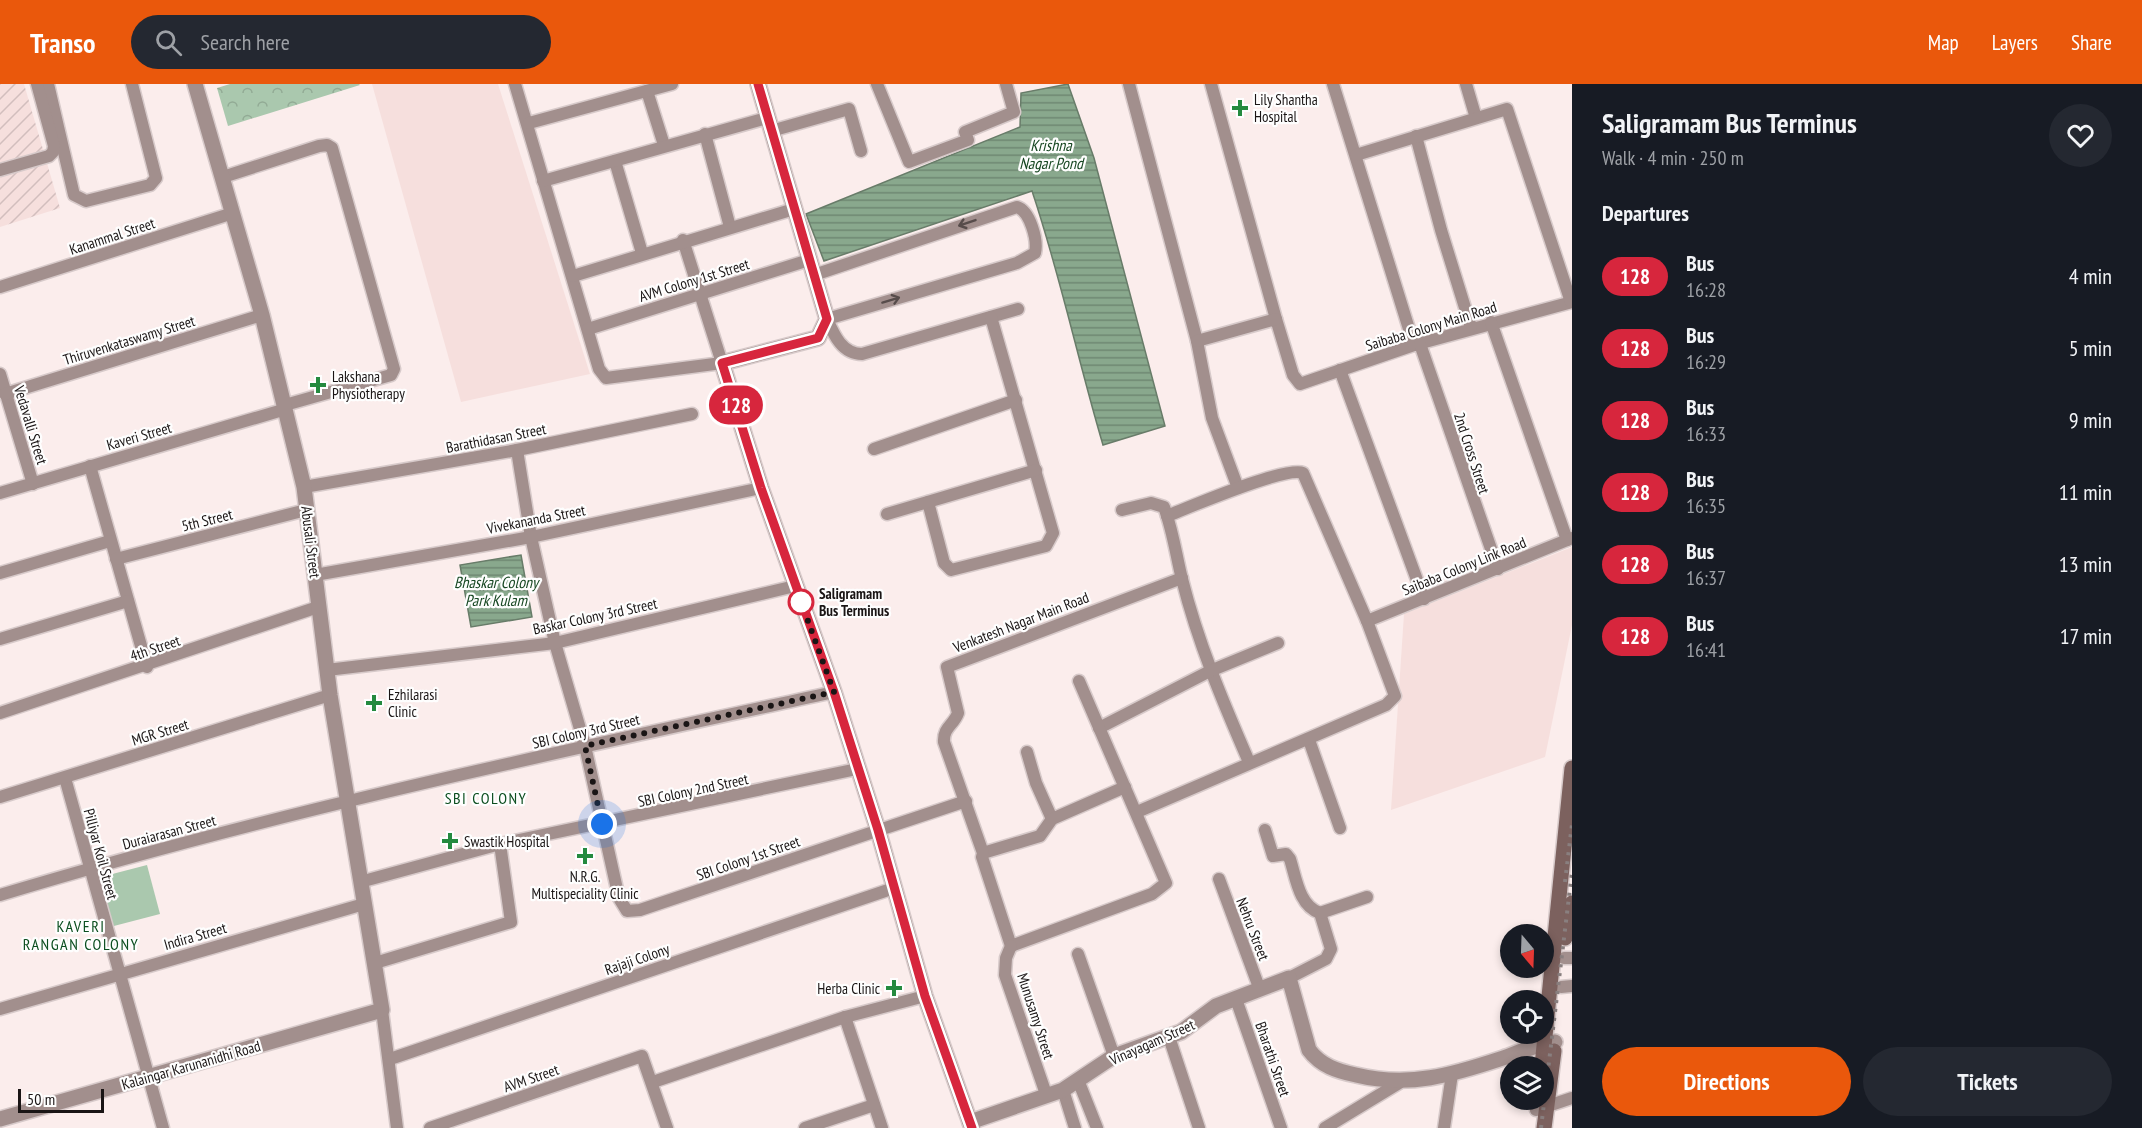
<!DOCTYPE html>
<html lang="en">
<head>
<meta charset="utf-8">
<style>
  body { margin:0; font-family:"PT Sans Narrow",sans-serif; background:#242831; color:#f1f3f6; height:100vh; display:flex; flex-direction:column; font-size:22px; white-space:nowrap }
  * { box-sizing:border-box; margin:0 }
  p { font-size:20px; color:#9ea1a6 }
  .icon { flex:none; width:33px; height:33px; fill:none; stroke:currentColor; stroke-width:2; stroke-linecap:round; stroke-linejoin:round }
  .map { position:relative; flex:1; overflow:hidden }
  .details { display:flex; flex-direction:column; background:#171b24; width:570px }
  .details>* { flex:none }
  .badge { padding:0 12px; border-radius:20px; font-size:21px; line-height:39px }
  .needle { width:39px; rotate:161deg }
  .tools { position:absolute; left:1500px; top:840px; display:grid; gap:12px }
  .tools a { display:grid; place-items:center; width:54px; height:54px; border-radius:50%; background:#171b24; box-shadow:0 3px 9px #0003; font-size:30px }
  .scale { position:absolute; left:18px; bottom:15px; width:86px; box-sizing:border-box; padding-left:6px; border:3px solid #1a1515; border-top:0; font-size:16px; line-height:21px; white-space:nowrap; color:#1a1515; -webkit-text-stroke:4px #fefefe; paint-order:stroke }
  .you { position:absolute; width:30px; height:30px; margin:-15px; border:4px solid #fff; border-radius:50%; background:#1a73e8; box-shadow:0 0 0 9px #1a73e833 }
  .map>.badge { position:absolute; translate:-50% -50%; box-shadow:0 0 0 3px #fff }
  h2 { padding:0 30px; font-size:22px; line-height:54px }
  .round { display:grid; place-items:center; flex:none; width:63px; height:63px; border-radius:32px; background:#242831 }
  .overview { display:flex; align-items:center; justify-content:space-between; height:102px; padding:0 30px }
  h1 { font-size:28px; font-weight:600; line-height:45px }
  .primary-button { display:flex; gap:12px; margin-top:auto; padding:12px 30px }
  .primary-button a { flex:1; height:69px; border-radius:36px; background:#ea580c; color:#fff; font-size:24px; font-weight:600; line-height:69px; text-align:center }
  .primary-button a+a { background:#242831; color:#f1f3f6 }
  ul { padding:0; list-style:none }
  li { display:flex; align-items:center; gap:18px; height:72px; padding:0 30px }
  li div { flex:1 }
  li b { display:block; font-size:22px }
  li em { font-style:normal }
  li .badge { min-width:66px; font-weight:700; text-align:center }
  header { display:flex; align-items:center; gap:36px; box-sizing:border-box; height:84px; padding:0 30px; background:#ea580c; color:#fff }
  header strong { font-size:28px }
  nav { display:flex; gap:33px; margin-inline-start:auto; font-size:21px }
  .search { width:420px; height:54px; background:#242831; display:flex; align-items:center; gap:15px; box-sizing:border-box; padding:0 21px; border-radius:33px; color:#9ea1a6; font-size:22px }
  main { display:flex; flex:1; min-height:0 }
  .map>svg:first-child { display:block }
  .built { fill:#f6dfdd }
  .industrial { fill:url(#industrial-furrows) }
  .park { fill:url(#park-crowns) }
  .garden { fill:#aac8ae }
  .water { fill:url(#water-rules); stroke:#687c69; stroke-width:1.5 }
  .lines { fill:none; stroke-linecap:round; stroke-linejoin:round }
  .minor-casing { stroke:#d7caca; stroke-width:15 }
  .tertiary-casing { stroke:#d7caca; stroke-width:18 }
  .secondary-casing { stroke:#d7caca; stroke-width:18 }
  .minor { stroke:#a28f8d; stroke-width:12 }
  .tertiary { stroke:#a28f8d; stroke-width:15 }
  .secondary { stroke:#7c615e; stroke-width:15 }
  .rail { stroke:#897f7f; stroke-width:4; stroke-dasharray:3 6; stroke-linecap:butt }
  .oneway { stroke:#574c4b }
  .line-casing { stroke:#fff; stroke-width:14 }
  .line { stroke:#d7263d; stroke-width:9 }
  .walk { stroke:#1a1515; stroke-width:6; stroke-dasharray:0 10.8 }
  .poi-dot { fill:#248a3f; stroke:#fefefe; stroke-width:2 }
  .stop-dot { fill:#fff; stroke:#d7263d; stroke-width:3 }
  .labels { text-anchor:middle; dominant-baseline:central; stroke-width:4.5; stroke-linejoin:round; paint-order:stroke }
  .poi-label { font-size:15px; fill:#1a1515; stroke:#fefefe; text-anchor:start }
  .street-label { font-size:15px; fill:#1a1515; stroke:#fefefe }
  .stop-label { font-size:15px; font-weight:bold; fill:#1a1515; stroke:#fefefe; text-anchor:start }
  .water-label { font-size:16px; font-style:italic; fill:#174722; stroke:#fefefe }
  .neighbourhood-label { font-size:16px; letter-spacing:1.5px; fill:#0b4e1f; stroke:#fefefe }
</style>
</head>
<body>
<header>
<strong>Transo</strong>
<div class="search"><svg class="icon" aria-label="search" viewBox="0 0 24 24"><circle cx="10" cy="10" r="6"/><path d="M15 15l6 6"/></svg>Search here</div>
<nav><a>Map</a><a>Layers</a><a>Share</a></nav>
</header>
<main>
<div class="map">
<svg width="1572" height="1044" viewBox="0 0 1572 1044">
  <defs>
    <pattern id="industrial-furrows" width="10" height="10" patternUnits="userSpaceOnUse" patternTransform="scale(1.5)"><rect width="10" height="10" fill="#f6dfdd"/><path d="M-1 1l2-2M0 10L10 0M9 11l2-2" fill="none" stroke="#d2bebd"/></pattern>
    <pattern id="park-crowns" width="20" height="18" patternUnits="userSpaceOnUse" patternTransform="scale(1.5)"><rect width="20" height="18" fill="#aac8ae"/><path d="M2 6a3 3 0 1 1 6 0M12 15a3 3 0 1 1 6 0" fill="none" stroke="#92ab95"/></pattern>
    <pattern id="water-rules" width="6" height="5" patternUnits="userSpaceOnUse" patternTransform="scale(1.5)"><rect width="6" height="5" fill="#89a88d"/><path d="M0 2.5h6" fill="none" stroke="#6f8872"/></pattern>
  </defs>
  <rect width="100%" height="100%" fill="#fbedec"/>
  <g class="built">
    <path d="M372,0H498L590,290L461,318Z"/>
    <path d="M1572,463V541L1545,673L1391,726L1404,530Z"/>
  </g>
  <path class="industrial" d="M0,0H24L60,124L0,143Z"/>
  <path class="park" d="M230,0H359L360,1L228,42L217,4Z"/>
  <path class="garden" d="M147,781L160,830L110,843L97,794Z"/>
  <g class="water">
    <path d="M1068,0L1094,74L1165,342L1103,361C1078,277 1060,190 1032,107L824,177L806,130L1020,43L1021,9Z"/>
    <path d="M521,471L532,533L471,543L460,481Z"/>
  </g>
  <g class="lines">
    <g class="minor-casing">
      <g id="minor">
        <path d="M48,0L74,111L86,117L150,101L156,94L132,0"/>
        <path d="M515,0L599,285L606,294L722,279L683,156"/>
        <path d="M877,0L909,78L968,56L965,48L1014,28L1006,0"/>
        <path d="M1129,0L1197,257L1212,334L1238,404"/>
        <path d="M1211,0L1276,235L1293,291L1300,300L1414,261L1572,218"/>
        <path d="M1333,0L1414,261"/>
        <path d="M1466,0L1476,34"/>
        <path d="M647,7L664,61"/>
        <path d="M529,39L672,0"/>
        <path d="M771,47L849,25L861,67"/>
        <path d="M705,50L730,143"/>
        <path d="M1416,52L1441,146L1471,243"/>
        <path d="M1356,71L1507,25L1571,218"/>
        <path d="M615,77L642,169"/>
        <path d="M0,86L49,72L53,68L54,62L37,0"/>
        <path d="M223,93L319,62L327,61L332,64L394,285L391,291L285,321"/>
        <path d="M543,97L767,34"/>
        <path d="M814,191L1017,123C1030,127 1038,156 1035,169L1017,179L827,235C834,251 842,270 862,270L1018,225"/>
        <path d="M573,192L794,125"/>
        <path d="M0,203L233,129"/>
        <path d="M1491,238L1567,456"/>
        <path d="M588,245L809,176"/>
        <path d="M1197,257L1276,235"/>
        <path d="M1420,260L1498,485"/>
        <path d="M1340,286L1424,515"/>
        <path d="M0,290L33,400"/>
        <path d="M5,310L262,231"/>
        <path d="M874,365L1016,316"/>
        <path d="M517,366L531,453L555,559L585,662L619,814L627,827L640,826L966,717"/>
        <path d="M90,382L147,583"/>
        <path d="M304,403L517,366L692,330"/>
        <path d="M0,409L286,325"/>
        <path d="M928,418L944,479L951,486L1046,462L1053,449L991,233"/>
        <path d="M1122,426L1151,419L1164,423C1173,447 1176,471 1182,495C1198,559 1223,618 1249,678"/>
        <path d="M887,430L1036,386"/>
        <path d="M116,475L306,426"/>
        <path d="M0,489L110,457"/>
        <path d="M315,491L531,453L761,404"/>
        <path d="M1367,537L1572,454"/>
        <path d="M0,555L128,517"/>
        <path d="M327,586L555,559L795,502"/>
        <path d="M0,629L318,523"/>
        <path d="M1099,644L1210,587L1278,559"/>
        <path d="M1309,656L1340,744"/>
        <path d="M1027,668L1036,699L1052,735"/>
        <path d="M65,694L163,1044"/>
        <path d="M0,713L330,611"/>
        <path d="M1137,728L1386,621L1395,612L1367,537L1303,389C1285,382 1190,423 1167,432"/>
        <path d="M1265,746L1273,772L1286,770L1290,775C1296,794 1299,822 1320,829L1331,865L1326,875L1289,894"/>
        <path d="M983,769L1040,752L1052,735L1125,703"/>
        <path d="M1219,795L1260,906"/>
        <path d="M360,798L500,760L857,685"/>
        <path d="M0,811C274,728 554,669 834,608"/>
        <path d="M1320,829L1367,813"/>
        <path d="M1011,862L982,773L983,769L944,658C943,643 954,641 958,629L947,583L1182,494"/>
        <path d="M1011,862L1152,810L1166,799L1079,597"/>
        <path d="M1011,862L1006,874L1005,891L1046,1010"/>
        <path d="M1078,870L1114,972"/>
        <path d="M1564,874H1572"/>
        <path d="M375,879L511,838L500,760"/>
        <path d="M1561,903L1572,902"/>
        <path d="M1236,915L1281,1044"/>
        <path d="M0,925L364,820"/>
        <path d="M382,926L397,1044"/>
        <path d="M845,933L882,1044"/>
        <path d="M1169,953L1199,1044"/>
        <path d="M390,975L894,804"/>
        <path d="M1078,996L1097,1044"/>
        <path d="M653,998L845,933L925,912"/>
        <path d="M1063,1006L1075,1044"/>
        <path d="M1536,1026L1572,1014"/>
        <path d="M430,1044L642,972L667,1044"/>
        <path d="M805,1044L874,1021"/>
        <path d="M1325,1044L1399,999"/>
        <path d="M1444,1044L1452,990"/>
      </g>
    </g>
    <g class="tertiary-casing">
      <g id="tertiary">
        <path d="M758,0L827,235L818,254L722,279L761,404L834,608L878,746L925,912L972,1044"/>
        <path d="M0,1035L382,926L330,611L304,403L262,231L195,0"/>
        <path d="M970,1038L1063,1006L1114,972L1181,948L1216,922L1289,894L1309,966C1321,982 1337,987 1356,991C1409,1004 1452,991 1503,974C1520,968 1537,960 1555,958"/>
      </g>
    </g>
    <g class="secondary-casing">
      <g id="secondary">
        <path d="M1565,854L1572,819"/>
        <path d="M1542,982L1572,684"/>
        <path d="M1544,1044L1554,967"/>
      </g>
    </g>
    <use href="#minor" class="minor"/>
    <use href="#tertiary" class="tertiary"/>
    <use href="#secondary" class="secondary"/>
    <g class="rail">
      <path d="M1565,798L1572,740"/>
      <path d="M1541,1044L1572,788"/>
    </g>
  </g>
  <defs><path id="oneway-shaft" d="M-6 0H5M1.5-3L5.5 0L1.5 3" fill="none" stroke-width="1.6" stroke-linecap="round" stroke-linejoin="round" transform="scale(1.5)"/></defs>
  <g class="oneway">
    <use href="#oneway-shaft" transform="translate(967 139) rotate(161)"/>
    <use href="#oneway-shaft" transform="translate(891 216) rotate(-17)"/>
  </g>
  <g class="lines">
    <g class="line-casing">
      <path id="line" d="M758,0L827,235L818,254L722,279L761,404L834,608L878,746L925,912L972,1044"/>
    </g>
    <use href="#line" class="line"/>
    <path class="walk" d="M602,740L585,662L834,608L801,518"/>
  </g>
  <g class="poi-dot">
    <path d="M1237 15h6v6h6v6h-6v6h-6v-6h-6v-6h6z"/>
    <path d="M315 292h6v6h6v6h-6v6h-6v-6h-6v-6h6z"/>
    <path d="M371 610h6v6h6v6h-6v6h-6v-6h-6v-6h6z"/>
    <path d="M447 748h6v6h6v6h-6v6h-6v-6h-6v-6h6z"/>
    <path d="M582 763h6v6h6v6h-6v6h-6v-6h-6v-6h6z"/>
    <path d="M891 895h6v6h6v6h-6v6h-6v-6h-6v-6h6z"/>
  </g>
  <circle class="stop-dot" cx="801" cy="518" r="12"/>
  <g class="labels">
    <g class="poi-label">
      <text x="1254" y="15">Lily Shantha<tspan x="1254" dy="17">Hospital</tspan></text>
      <text x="332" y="292">Lakshana<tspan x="332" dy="17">Physiotherapy</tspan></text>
      <text x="388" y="610">Ezhilarasi<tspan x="388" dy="17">Clinic</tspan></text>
      <text x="464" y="757">Swastik Hospital</text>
      <text x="585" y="792" text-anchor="middle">N.R.G.<tspan x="585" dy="17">Multispeciality Clinic</tspan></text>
      <text x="880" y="904" text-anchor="end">Herba Clinic</text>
    </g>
    <g class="street-label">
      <text transform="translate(112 152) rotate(-18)">Kanammal Street</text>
      <text transform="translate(694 196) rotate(-17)">AVM Colony 1st Street</text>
      <text transform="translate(1431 242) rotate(-17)">Saibaba Colony Main Road</text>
      <text transform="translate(129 256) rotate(-17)">Thiruvenkataswamy Street</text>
      <text transform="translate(31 341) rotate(73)">Vedavalli Street</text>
      <text transform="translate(139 352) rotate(-16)">Kaveri Street</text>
      <text transform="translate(496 354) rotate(-11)">Barathidasan Street</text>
      <text transform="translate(1472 369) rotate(72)">2nd Cross Street</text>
      <text transform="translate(536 435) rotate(-11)">Vivekananda Street</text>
      <text transform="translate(207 436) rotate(-14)">5th Street</text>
      <text transform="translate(311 458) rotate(83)">Abusali Street</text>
      <text transform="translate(1464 482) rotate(-22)">Saibaba Colony Link Road</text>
      <text transform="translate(595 532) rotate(-12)">Baskar Colony 3rd Street</text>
      <text transform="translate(1021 538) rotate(-21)">Venkatesh Nagar Main Road</text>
      <text transform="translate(155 564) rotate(-19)">4th Street</text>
      <text transform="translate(586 647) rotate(-13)">SBI Colony 3rd Street</text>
      <text transform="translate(160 648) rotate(-17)">MGR Street</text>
      <text transform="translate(693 706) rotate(-12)">SBI Colony 2nd Street</text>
      <text transform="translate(169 748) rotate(-15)">Duraiarasan Street</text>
      <text transform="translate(101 770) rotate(75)">Pilliyar Koil Street</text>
      <text transform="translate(748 774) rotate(-19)">SBI Colony 1st Street</text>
      <text transform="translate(1253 845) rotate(69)">Nehru Street</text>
      <text transform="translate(195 852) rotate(-16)">Indira Street</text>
      <text transform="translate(637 875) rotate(-19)">Rajaji Colony</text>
      <text transform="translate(1036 932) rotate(72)">Munusamy Street</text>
      <text transform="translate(1152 958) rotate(-24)">Vinayagam Street</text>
      <text transform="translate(1273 975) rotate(71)">Bharathi Street</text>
      <text transform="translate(191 981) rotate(-16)">Kalaingar Karunanidhi Road</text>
      <text transform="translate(531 994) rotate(-19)">AVM Street</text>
    </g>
    <g class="stop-label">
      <text x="819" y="509">Saligramam<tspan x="819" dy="17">Bus Terminus</tspan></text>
    </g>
    <g class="water-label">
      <text x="1051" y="61">Krishna<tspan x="1051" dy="18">Nagar Pond</tspan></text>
      <text x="496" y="498">Bhaskar Colony<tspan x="496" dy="18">Park Kulam</tspan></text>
    </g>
    <g class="neighbourhood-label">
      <text x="486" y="714">SBI COLONY</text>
      <text x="81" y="842">KAVERI<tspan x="81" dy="18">RANGAN COLONY</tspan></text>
    </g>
  </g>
</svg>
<div class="tools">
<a><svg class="needle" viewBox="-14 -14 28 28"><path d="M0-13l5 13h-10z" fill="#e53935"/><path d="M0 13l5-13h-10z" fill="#9ea1a6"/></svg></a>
<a><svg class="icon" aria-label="locate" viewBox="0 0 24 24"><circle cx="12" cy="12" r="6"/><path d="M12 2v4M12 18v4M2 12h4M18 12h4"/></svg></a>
<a><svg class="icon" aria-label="layers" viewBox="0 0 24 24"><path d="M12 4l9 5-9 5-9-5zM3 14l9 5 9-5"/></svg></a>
</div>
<div class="scale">50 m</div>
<div class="you" style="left:602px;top:740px"></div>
<b class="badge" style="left:736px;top:321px;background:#d7263d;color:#fff">128</b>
</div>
<section class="details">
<div class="overview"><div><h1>Saligramam Bus Terminus</h1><p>Walk · 4 min · 250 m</p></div><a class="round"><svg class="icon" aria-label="heart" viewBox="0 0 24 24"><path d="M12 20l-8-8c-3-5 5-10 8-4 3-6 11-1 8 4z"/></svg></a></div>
<h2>Departures</h2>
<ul>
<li><span class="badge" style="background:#d7263d;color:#fff">128</span><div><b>Bus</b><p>16:28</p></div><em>4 min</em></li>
<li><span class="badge" style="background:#d7263d;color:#fff">128</span><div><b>Bus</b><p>16:29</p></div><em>5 min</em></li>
<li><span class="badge" style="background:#d7263d;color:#fff">128</span><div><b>Bus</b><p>16:33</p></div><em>9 min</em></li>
<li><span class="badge" style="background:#d7263d;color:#fff">128</span><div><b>Bus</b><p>16:35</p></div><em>11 min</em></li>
<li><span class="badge" style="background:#d7263d;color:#fff">128</span><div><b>Bus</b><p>16:37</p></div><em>13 min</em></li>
<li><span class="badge" style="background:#d7263d;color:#fff">128</span><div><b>Bus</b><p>16:41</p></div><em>17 min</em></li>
</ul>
<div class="primary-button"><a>Directions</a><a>Tickets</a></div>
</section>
</main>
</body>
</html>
